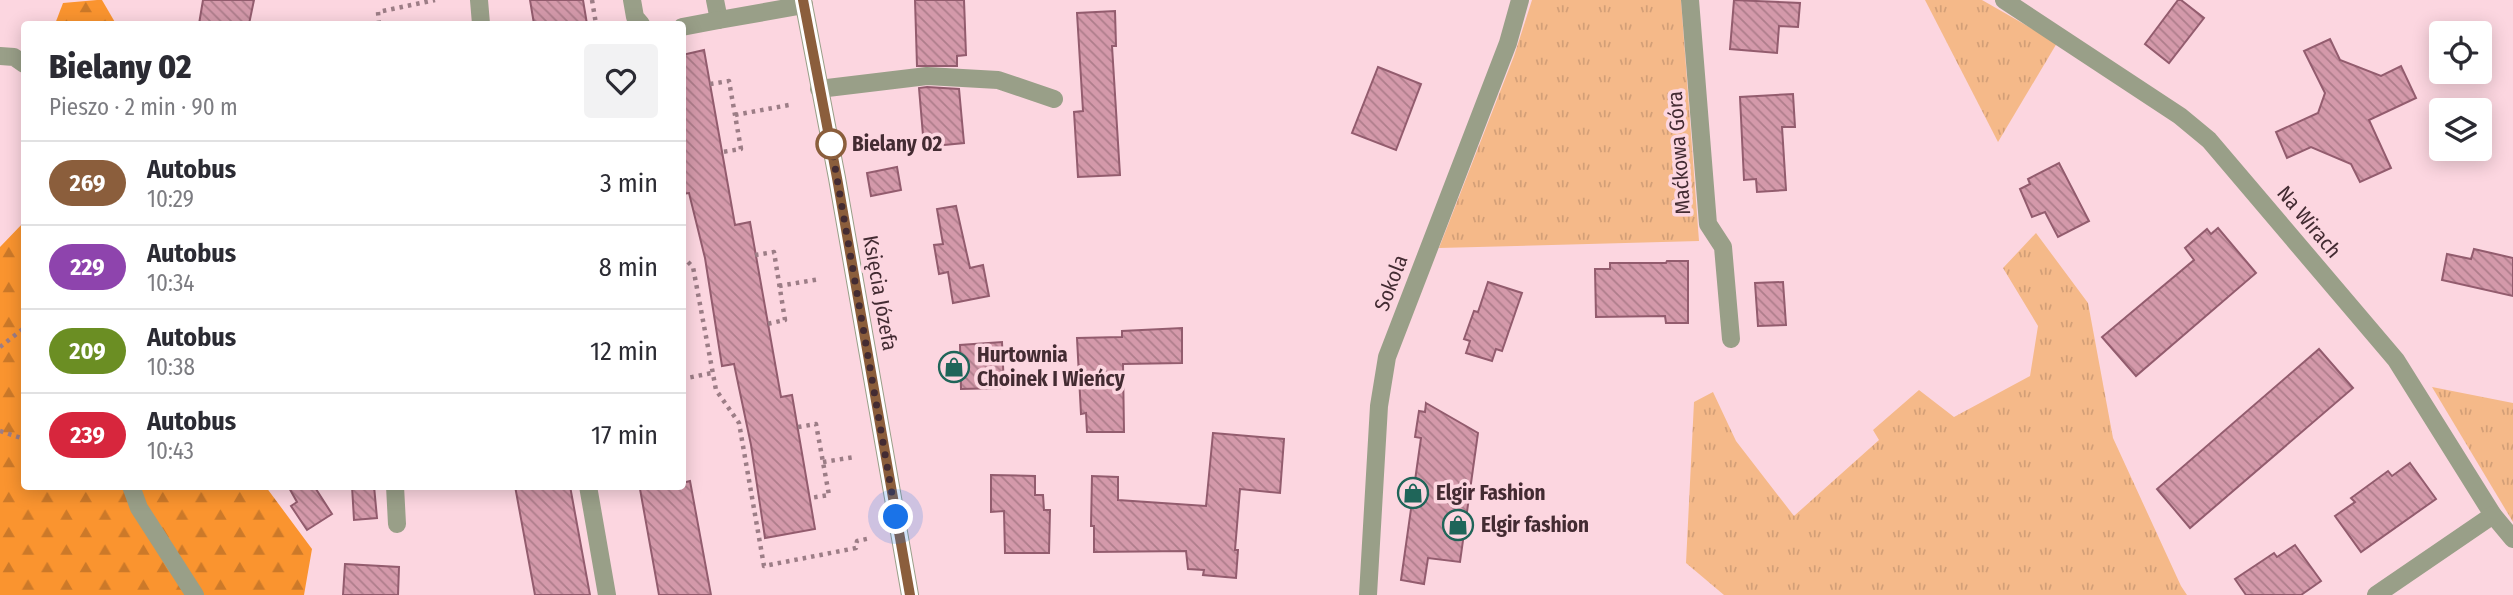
<!DOCTYPE html>
<html lang="pl">
<head>
<meta charset="utf-8">
<style>
  body { margin:0; font-family:"Fira Sans Condensed",sans-serif; background:#f2f2f3; color:#2b2b33; height:100vh; display:flex; flex-direction:column; font-size:26px; white-space:nowrap }
  * { box-sizing:border-box; margin:0 }
  p { font-size:23px; color:#7c7c81 }
  .icon { flex:none; width:38px; height:38px; fill:none; stroke:currentColor; stroke-width:2; stroke-linecap:round; stroke-linejoin:round }
  .map { position:relative; flex:1; overflow:hidden }
  .details { position:absolute; left:21px; top:21px; width:665px; height:469px; display:flex; flex-direction:column; background:#fff; border-radius:7px; box-shadow:0 4px 18px #0003 }
  .details>* { flex:none }
  .badge { padding:0 14px; border-radius:23px; font-size:24px; line-height:46px }
  .fabs { position:absolute; left:2429px; top:21px; display:grid; gap:14px }
  .fabs a { display:grid; place-items:center; width:63px; height:63px; border-radius:7px; background:#fff; box-shadow:0 4px 18px #0003; font-size:35px }
  .you { position:absolute; width:35px; height:35px; margin:-18px; border:5px solid #fff; border-radius:50%; background:#1a73e8; box-shadow:0 0 0 10px #1a73e833 }
  .map>.badge { position:absolute; translate:-50% -50%; box-shadow:0 0 0 4px #fff }
  .round { display:grid; place-items:center; flex:none; width:74px; height:74px; border-radius:7px; background:#f2f2f3 }
  .summary { display:flex; align-items:center; justify-content:space-between; height:119px; padding:0 28px }
  h1 { font-size:33px; font-weight:800; line-height:52px }
  ul { padding:0; list-style:none }
  li { display:flex; align-items:center; gap:21px; height:84px; padding:0 28px; border-top:2px solid #e1e1e2 }
  li div { flex:1 }
  li b { display:block; font-size:26px }
  li em { font-style:normal }
  li .badge { min-width:77px; font-weight:700; text-align:center }
  .map>svg:first-child { display:block }
  .grass { fill:url(#grass-tufts) }
  .forest { fill:url(#forest-firs) }
  .building { fill:url(#building-back-hatch); stroke:#935c6e; stroke-width:2 }
  .lines { fill:none; stroke-linecap:round; stroke-linejoin:round }
  .path { stroke:#9c7d86; stroke-width:4.5; stroke-dasharray:3.5 5; stroke-linecap:butt }
  .minor { stroke:#999f88; stroke-width:18 }
  .line-casing { stroke:#fff; stroke-width:16 }
  .line { stroke:#8b5e3c; stroke-width:10 }
  .walk { stroke:#432b32; stroke-width:7; stroke-dasharray:0 12.6 }
  .stop-dot { fill:#fff; stroke:#8b5e3c; stroke-width:3.5 }
  .labels { text-anchor:middle; dominant-baseline:central; stroke-width:7; stroke-linejoin:round; paint-order:stroke }
  .stop-label { font-size:21px; font-weight:bold; fill:#432b32; stroke:#fcd6e0; text-anchor:start }
  .street-label { font-size:21px; fill:#432b32; stroke:#fcd6e0 }
  .poi-label { font-size:21px; font-weight:bold; fill:#432b32; stroke:#fcd6e0; text-anchor:start }
</style>
</head>
<body>
<div class="map">
<svg width="2513" height="595" viewBox="0 0 2513 595">
  <defs>
    <pattern id="grass-tufts" width="24" height="20" patternUnits="userSpaceOnUse" patternTransform="scale(1.75)"><rect width="24" height="20" fill="#f5b989"/><path d="M3 7l-1-3M5 7V3M7 7l1-3M15 17l-1-3M17 17v-4M19 17l1-3" fill="none" stroke="#d39f77"/></pattern>
    <pattern id="forest-firs" width="22" height="20" patternUnits="userSpaceOnUse" patternTransform="scale(1.75)"><rect width="22" height="20" fill="#fa942f"/><path d="M5 1l3.5 6h-7zM16 11l3.5 6h-7z" fill="#cc7929"/></pattern>
    <pattern id="building-back-hatch" width="6" height="6" patternUnits="userSpaceOnUse" patternTransform="scale(1.75)"><rect width="6" height="6" fill="#d499aa"/><path d="M-1 5l2 2M0 0l6 6M5-1l2 2" fill="none" stroke="#ae7d8b"/></pattern>
  </defs>
  <rect width="100%" height="100%" fill="#fcd6e0"/>
  <g class="grass">
    <path d="M1532,0H1681L1699,241L1439,248L1514,56Z"/>
    <path d="M1925,0H1982L2057,43L1998,142Z"/>
    <path d="M2036,233L2088,303L2113,438L2181,586L2187,595H1724L1686,563L1694,402L1713,392L1736,441L1794,516L1879,440L1873,430L1919,390L1954,417L2030,376L2038,326L2003,268Z"/>
    <path d="M2432,387L2513,403V522Z"/>
  </g>
  <g class="forest">
    <path d="M97,0H102L116,24H55L63,3Z"/>
    <path d="M24,222V486L266,487L312,549L304,595H0V247Z"/>
  </g>
  <g class="building">
    <path d="M203,0H254L249,24H199Z"/>
    <path d="M530,0H583L587,24H534Z"/>
    <path d="M915,0H964L966,55L957,56V66H917Z"/>
    <path d="M1734,0L1800,3L1798,27L1779,26L1777,53L1730,49Z"/>
    <path d="M2178,0H2181L2204,18L2169,63L2145,44Z"/>
    <path d="M1115,11L1116,46H1112L1120,175L1078,177L1074,112L1083,111L1077,13Z"/>
    <path d="M2330,39L2340,60L2381,76L2401,66L2416,98L2369,120L2391,168L2360,182L2351,164L2311,147L2287,158L2276,132L2318,113L2325,93L2304,51Z"/>
    <path d="M704,50L735,225L750,222L781,397L792,395L815,529L765,538L751,445L734,364L722,366L705,258L689,193L682,194V55Z"/>
    <path d="M1378,67L1421,84L1396,150L1352,133Z"/>
    <path d="M927,87L959,89L964,143L924,147L919,88Z"/>
    <path d="M1793,94L1795,127H1782L1786,190L1757,192L1756,179L1744,180L1740,97Z"/>
    <path d="M2059,163L2089,221L2058,237L2045,212L2032,217L2020,189L2030,184L2028,179Z"/>
    <path d="M897,167L901,190L871,196L867,173Z"/>
    <path d="M956,206L970,268L983,265L989,296L953,303L948,272L939,274L934,245L943,244L937,209Z"/>
    <path d="M2218,228L2256,273L2136,376L2102,337L2194,260L2185,248L2207,229L2211,234Z"/>
    <path d="M2474,249L2513,258V296L2442,280L2447,254L2471,259Z"/>
    <path d="M1667,261H1688V323H1666L1665,316L1596,317L1595,269H1610V263H1666Z"/>
    <path d="M1488,282L1522,293L1502,351L1496,349L1492,361L1466,353L1470,341L1464,339L1474,311L1478,312Z"/>
    <path d="M1783,282L1786,325L1758,326L1755,283Z"/>
    <path d="M1182,328V363L1123,364L1124,432H1087L1086,413L1081,414L1077,338L1122,337V331Z"/>
    <path d="M1002,342L1004,388L961,389L960,345Z"/>
    <path d="M2319,349L2353,388L2190,528L2157,489Z"/>
    <path d="M1426,403L1478,433L1460,562L1428,558L1424,584L1401,580L1421,438L1415,437L1419,411L1425,412Z"/>
    <path d="M1213,433L1284,439L1280,493L1240,489L1235,550H1238L1236,578L1203,575L1204,570L1188,569L1186,551L1094,552V526H1091L1092,476L1118,477V500L1206,506Z"/>
    <path d="M2410,463L2436,499L2361,552L2335,516L2355,502L2351,498L2388,471L2392,476Z"/>
    <path d="M991,475L1035,476V495H1043L1044,510H1050L1049,553H1005L1004,511L991,512Z"/>
    <path d="M690,481L711,595H659L640,489L682,486V483Z"/>
    <path d="M288,486H314L332,514L307,530L291,506L297,502Z"/>
    <path d="M352,486H374L377,518L354,520Z"/>
    <path d="M515,486H570L590,595H535Z"/>
    <path d="M2295,545L2321,581L2301,595H2246L2235,579L2274,553L2277,557Z"/>
    <path d="M345,564L399,567L398,595H343Z"/>
  </g>
  <g class="lines">
    <g class="path">
      <path d="M592,0L596,24"/>
      <path d="M379,24L378,12L435,0"/>
      <path d="M710,84L729,81L741,149L722,152"/>
      <path d="M735,115L789,105"/>
      <path d="M755,255L774,252L785,320L767,324"/>
      <path d="M682,256L693,267L716,390L739,423L764,566L856,548L857,541L871,538"/>
      <path d="M779,286L820,279"/>
      <path d="M0,347L24,328"/>
      <path d="M682,379L712,373"/>
      <path d="M798,427L816,424L829,495L810,498"/>
      <path d="M0,431L24,439"/>
      <path d="M823,462L855,457"/>
    </g>
    <g class="minor">
      <path d="M479,0L481,24"/>
      <path d="M632,0L635,17L641,24"/>
      <path d="M715,0L719,20L804,5"/>
      <path d="M803,0L837,178L910,595"/>
      <path d="M1690,0L1708,224L1723,247L1731,339"/>
      <path d="M2004,0L2180,116L2209,140L2396,360L2493,515L2513,539"/>
      <path d="M682,27L719,20"/>
      <path d="M0,56L14,57L24,64"/>
      <path d="M819,89L927,76L998,80L1054,99"/>
      <path d="M131,486L139,508L195,595"/>
      <path d="M395,486L397,524"/>
      <path d="M588,486L607,595"/>
      <path d="M1368,595L1379,406L1387,357L1508,43L1520,0"/>
      <path d="M2376,595L2493,515"/>
    </g>
  </g>
  <g class="lines">
    <g class="line-casing">
      <path id="line" d="M803,0L837,178L910,595"/>
    </g>
    <use href="#line" class="line"/>
    <path class="walk" d="M831,144L830,138L896,517"/>
  </g>
  <defs>
    <g id="shop-ring" transform="scale(1.575)"><circle r="9.5" fill="#fcd6e0" stroke="#1f6559" stroke-width="1.5"/><path d="M-5-2.5h2.3a2.7 3.5 0 0 1 5.4 0H5L5.5 6h-11ZM-1.5-2.5h3a1.5 2.3 0 0 0-3 0Z" fill="#1f6559"/></g>
  </defs>
  <g fill-rule="evenodd">
    <use href="#shop-ring" x="954" y="367"/>
    <use href="#shop-ring" x="1413" y="493"/>
    <use href="#shop-ring" x="1458" y="525"/>
  </g>
  <circle class="stop-dot" cx="831" cy="144" r="14"/>
  <g class="labels">
    <g class="stop-label">
      <text x="852" y="144">Bielany 02</text>
    </g>
    <g class="street-label">
      <text transform="translate(1679 153) rotate(-94)">Maćkowa Góra</text>
      <text transform="translate(2309 222) rotate(50)">Na Wirach</text>
      <text transform="translate(1391 283) rotate(-69)">Sokola</text>
      <text transform="translate(880 293) rotate(80)">Księcia Józefa</text>
    </g>
    <g class="poi-label">
      <text x="977" y="355">Hurtownia<tspan x="977" dy="24">Choinek I Wieńcy</tspan></text>
      <text x="1436" y="493">Elgir Fashion</text>
      <text x="1481" y="525">Elgir fashion</text>
    </g>
  </g>
</svg>
<div class="fabs">
<a><svg class="icon" aria-label="locate" viewBox="0 0 24 24"><circle cx="12" cy="12" r="6"/><path d="M12 2v4M12 18v4M2 12h4M18 12h4"/></svg></a>
<a><svg class="icon" aria-label="layers" viewBox="0 0 24 24"><path d="M12 4l9 5-9 5-9-5zM3 14l9 5 9-5"/></svg></a>
</div>
<div class="you" style="left:896px;top:517px"></div>
<section class="details">
<div class="summary"><div><h1>Bielany 02</h1><p>Pieszo · 2 min · 90 m</p></div><a class="round"><svg class="icon" aria-label="heart" viewBox="0 0 24 24"><path d="M12 20l-8-8c-3-5 5-10 8-4 3-6 11-1 8 4z"/></svg></a></div>
<ul>
<li><span class="badge" style="background:#8b5e3c;color:#fff">269</span><div><b>Autobus</b><p>10:29</p></div><em>3 min</em></li>
<li><span class="badge" style="background:#8e44ad;color:#fff">229</span><div><b>Autobus</b><p>10:34</p></div><em>8 min</em></li>
<li><span class="badge" style="background:#6b8e23;color:#fff">209</span><div><b>Autobus</b><p>10:38</p></div><em>12 min</em></li>
<li><span class="badge" style="background:#d7263d;color:#fff">239</span><div><b>Autobus</b><p>10:43</p></div><em>17 min</em></li>
</ul>
</section>
</div>
</body>
</html>
